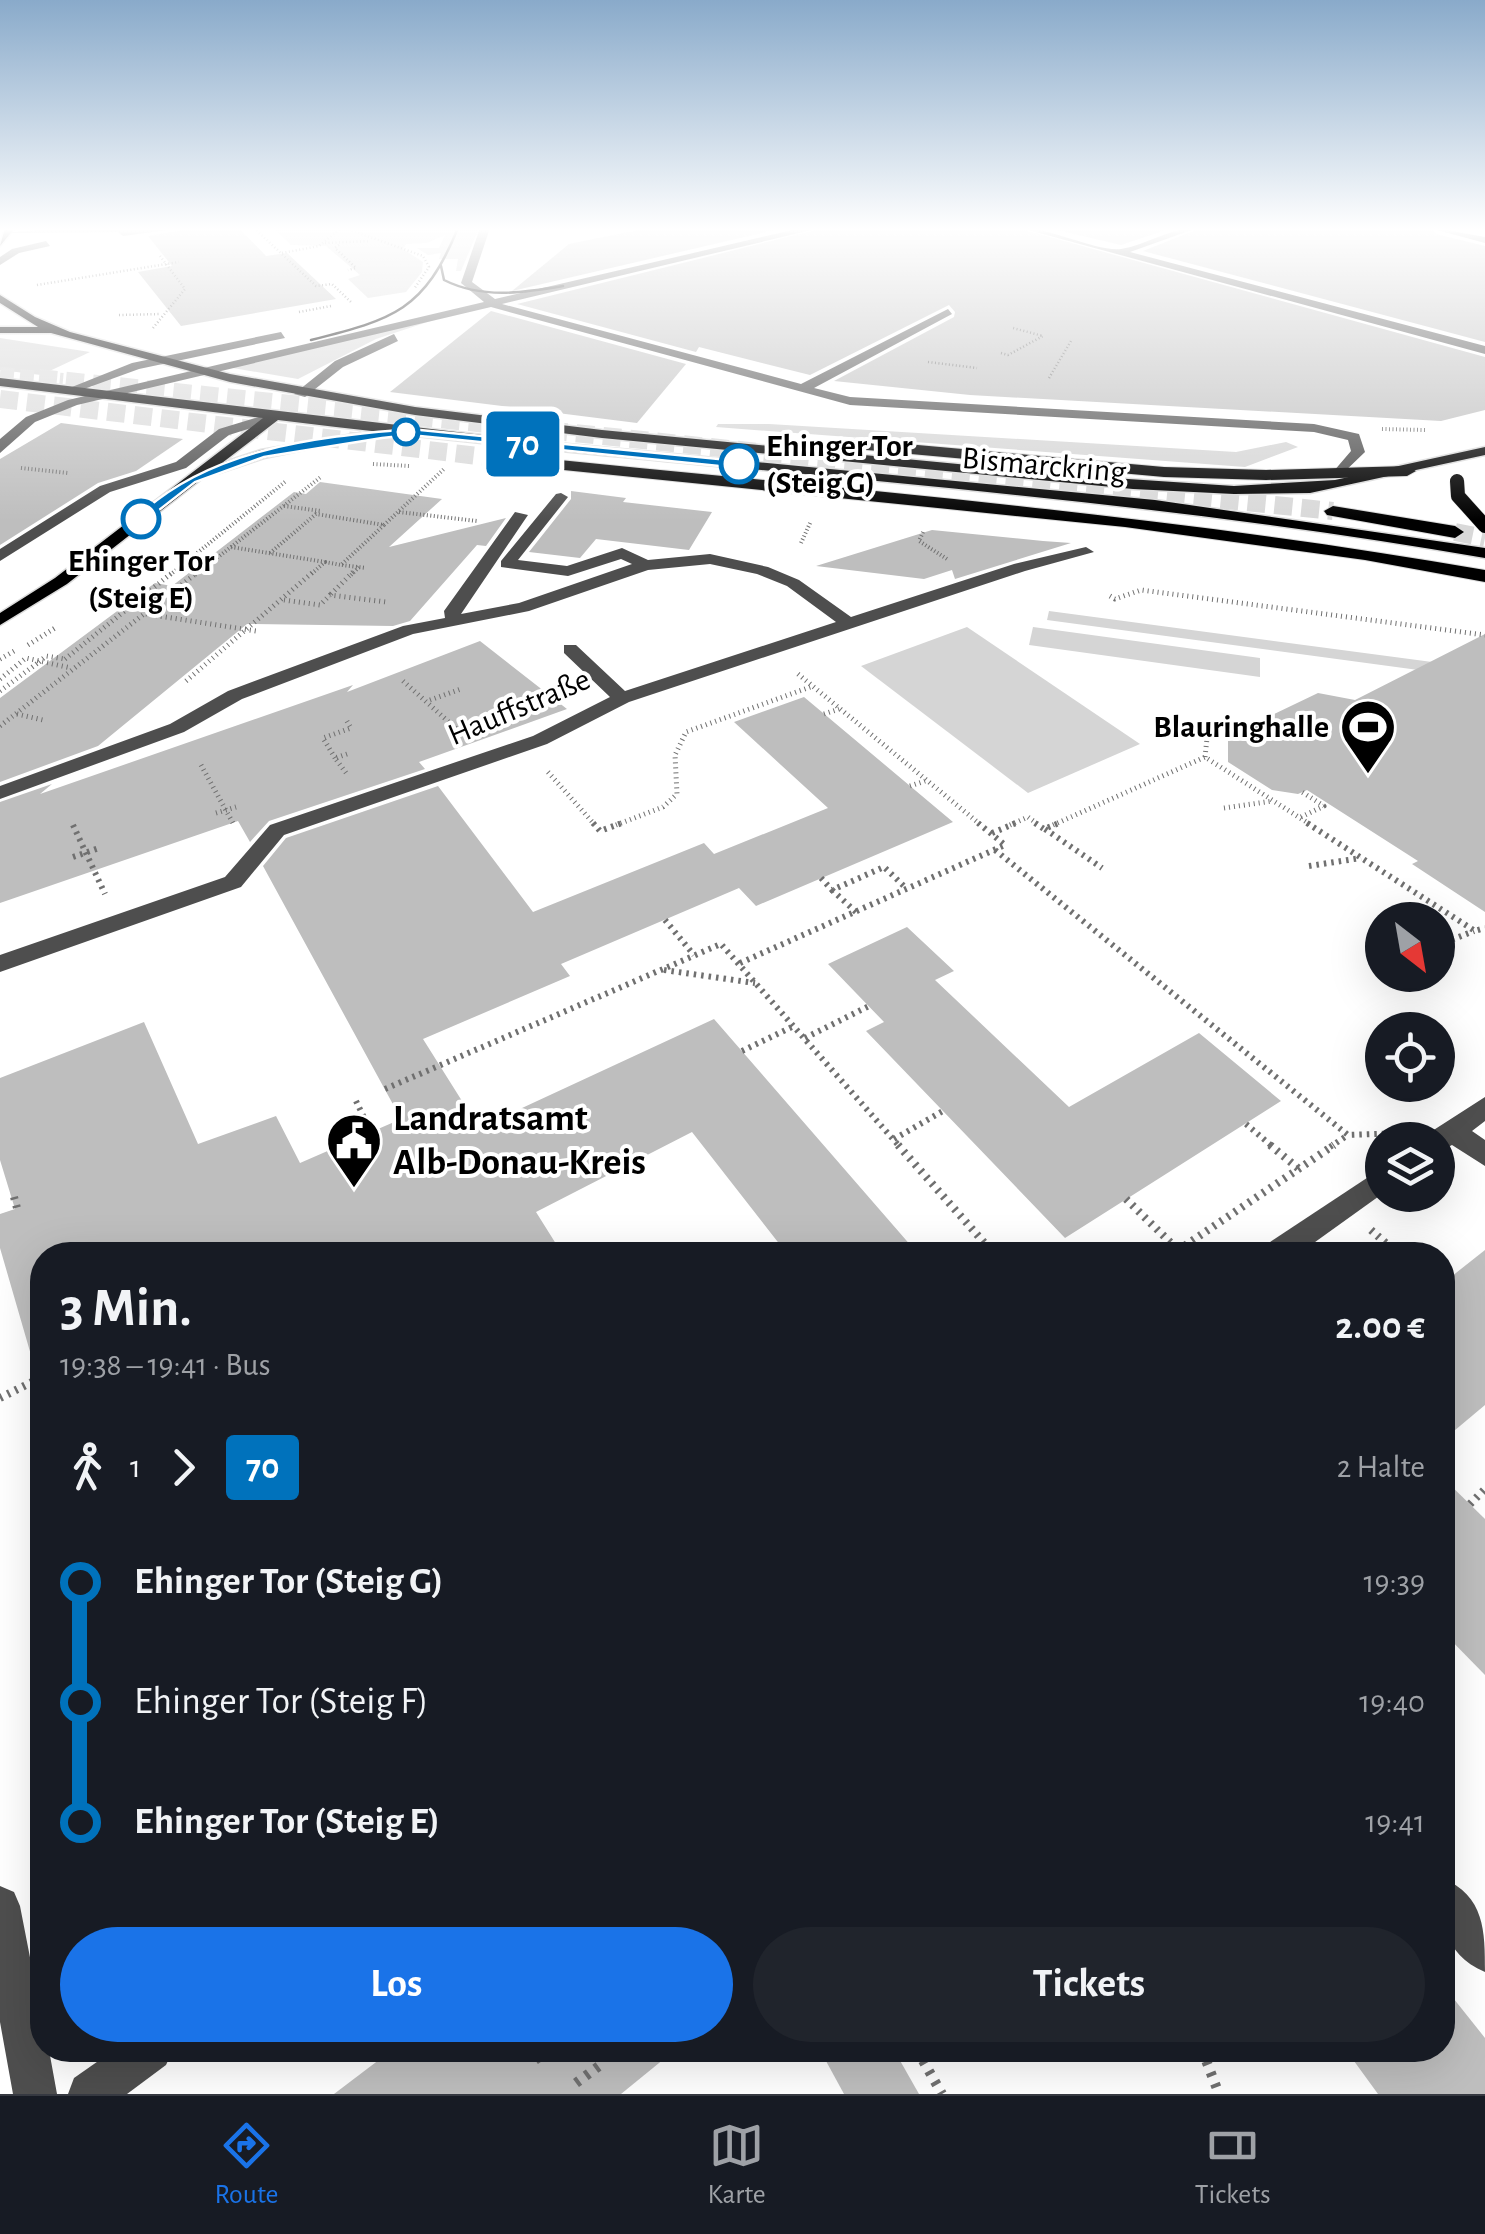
<!DOCTYPE html>
<html lang="de">
<head>
<meta charset="utf-8">
<style>
  body { margin:0; font-family:"Alegreya Sans",sans-serif; background:#20242c; color:#f1f3f6; height:100vh; display:flex; flex-direction:column; font-size:38px; white-space:nowrap }
  * { box-sizing:border-box; margin:0 }
  p { font-size:32px; color:#9ea1a6 }
  .icon { flex:none; width:55px; height:55px; fill:none; stroke:currentColor; stroke-width:2; stroke-linecap:round; stroke-linejoin:round }
  .map { position:relative; flex:1; overflow:hidden }
  .details { position:absolute; left:30px; top:1242px; width:1425px; height:820px; display:flex; flex-direction:column; background:#171b24; border-radius:40px; box-shadow:0 10px 40px #0002 }
  .details>* { flex:none }
  .badge { padding:0 20px; border-radius:8px; font-size:35px; line-height:65px }
  .needle { width:65px; rotate:149deg }
  .controls { position:absolute; left:1365px; top:902px; display:grid; gap:20px }
  .controls a { display:grid; place-items:center; width:90px; height:90px; border-radius:50%; background:#171b24; box-shadow:0 10px 40px #0002; font-size:50px }
  .map>.badge { position:absolute; translate:-50% -50%; box-shadow:0 0 0 5px #fff }
  .legs { display:flex; align-items:center; gap:15px; height:110px; padding:0 30px; font-size:32px }
  .legs p { margin-inline-start:auto }
  .summary { display:flex; align-items:center; justify-content:space-between; height:170px; padding:0 30px }
  h1 { font-size:55px; font-weight:700; line-height:75px }
  .primary-button { display:flex; gap:20px; margin-top:auto; padding:20px 30px }
  .primary-button a { flex:1; height:115px; border-radius:60px; background:#1a73e8; color:#fff; font-size:40px; font-weight:700; line-height:115px; text-align:center }
  .primary-button a+a { background:#20242c; color:#f1f3f6 }
  ul { padding:0 30px; list-style:none }
  li { display:flex; align-items:center; gap:35px; height:120px; font-size:38px }
  li i { display:grid; place-items:center; width:15px; height:100%; margin:0 12px; background:currentColor }
  li i::after { content:''; width:25px; height:25px; margin:-12px; border:8px solid; border-radius:50%; background:#171b24 }
  li p { margin-inline-start:auto }
  li:first-child i { background:linear-gradient(#0000 50%,currentColor 0) }
  li:last-child i { background:linear-gradient(currentColor 50%,#0000 0) }
  .menu { display:flex; justify-content:space-around; align-items:center; height:140px; border-top:2px solid #363941; background:#171b24; font-size:28px; color:#9ea1a6 }
  .menu a { display:grid; justify-items:center; gap:5px }
  .menu .active { color:#1a73e8 }
  .map>svg:first-child { display:block }
  .green { fill:#d5d5d5 }
  .building { fill:#bebebe }
  .lines { fill:none; stroke-linecap:round; stroke-linejoin:round }
  .highway-tunnel-far1 { stroke:#d9d9d9; stroke-width:14; stroke-dasharray:14 6; stroke-linecap:butt }
  .highway-tunnel { stroke:#d9d9d9; stroke-width:18; stroke-dasharray:18 9; stroke-linecap:butt }
  .major-casing { stroke:#dbdbdb; stroke-width:3 }
  .highway-casing { stroke:#dbdbdb; stroke-width:2 }
  .path-far5 { stroke:#707070; stroke-width:2.5; stroke-dasharray:1 2.5; stroke-linecap:butt }
  .path-far4 { stroke:#707070; stroke-width:4; stroke-dasharray:1 2.5; stroke-linecap:butt }
  .path-far3 { stroke:#707070; stroke-width:5; stroke-dasharray:1 4; stroke-linecap:butt }
  .path-far2 { stroke:#707070; stroke-width:6; stroke-dasharray:2.5 5; stroke-linecap:butt }
  .path-far1 { stroke:#707070; stroke-width:8; stroke-dasharray:2.5 6; stroke-linecap:butt }
  .path { stroke:#707070; stroke-width:10; stroke-dasharray:4 8; stroke-linecap:butt }
  .minor { fill:#4e4e4e; fill-rule:evenodd }
  .major { fill:#000; fill-rule:evenodd }
  .highway { fill:#000; fill-rule:evenodd }
  .tram { stroke:#000; stroke-width:2.5 }
  .major-bridge-casing { stroke:#dbdbdb; stroke-width:15; stroke-linecap:butt }
  .path-bridge { stroke:#707070; stroke-width:5; stroke-dasharray:1 4; stroke-linecap:butt }
  .major-bridge { stroke:#000; stroke-width:14 }
  .line-1 { fill:#0072bc; stroke:#fff; stroke-width:2.5 }
  .stop-1-dot { fill:#fff; stroke:#0072bc; stroke-width:5 }
  .labels { text-anchor:middle; dominant-baseline:central; stroke-width:8; stroke-linejoin:round; paint-order:stroke }
  .far-stop-label { font-size:32px; font-weight:bold; fill:#000; stroke:#fff; text-anchor:start }
  .far-street-label { font-size:32px; fill:#000; stroke:#fff }
  .far-poi-label { font-size:32px; font-weight:bold; fill:#000; stroke:#fff; text-anchor:end }
  .poi-label { font-size:38px; font-weight:bold; fill:#000; stroke:#fff; text-anchor:start }
</style>
</head>
<body>
<div class="map">
<svg width="1485" height="2094" viewBox="0 0 1485 2094">
  <rect width="100%" height="100%" fill="#fff"/>
  <g class="green">
    <path d="M274,228H479L461,271H456L458,259H439L441,253L428,255L417,248H439L445,235L427,243L406,244L403,249L423,262L422,272L406,292L368,298L348,279L360,275L326,246L291,245Z"/>
    <path d="M452,314L376,339L298,379L227,367Z"/>
    <path d="M0,338L90,352L41,375L0,370Z"/>
    <path d="M718,424H769L1236,452L1286,442L1298,447L1245,467L716,427Z"/>
    <path d="M1049,611L1485,669V679L1047,620Z"/>
    <path d="M967,627L1140,744L1028,793L861,666Z"/>
    <path d="M1033,627L1260,658V677L1029,645Z"/>
  </g>
  <g class="building">
    <path d="M194,228H239L266,256L287,253L336,299L181,326L138,272L172,266L148,236Z"/>
    <path d="M648,228H783L512,291L569,244Z"/>
    <path d="M824,228H1017L1485,357V410L1441,421L970,395L834,381L954,317L955,312L949,305L810,375L699,347L696,352L517,304Z"/>
    <path d="M1048,228H1172L1121,245Z"/>
    <path d="M1201,228H1431L1436,234L1485,246V342L1143,251Z"/>
    <path d="M491,311L686,364L637,423L390,392Z"/>
    <path d="M61,423L183,439L136,471L98,483L0,545V459Z"/>
    <path d="M320,482L442,499L389,547L506,518L486,546L477,545L410,621L393,626L247,624L98,746L0,782V698L155,583L172,586L294,492L306,494Z"/>
    <path d="M571,491L626,498L623,502L712,512L689,550L596,539L580,558L529,552L571,499Z"/>
    <path d="M932,530L1043,541L1071,543L955,579L952,570L924,579L816,566Z"/>
    <path d="M1485,634V912L1412,864L1418,861L1307,790L1298,794L1272,790L1228,762V736L1318,693L1355,700Z"/>
    <path d="M480,641L567,709L419,762L425,769L269,821L250,842L238,821L0,903V802L52,784L40,794L353,685L347,692Z"/>
    <path d="M804,697L953,822L756,906L739,888L561,964L570,976L423,1039L479,1128L714,1019L919,1255H788L692,1132L536,1212L563,1255H42V1353L31,1355L0,1248V1214L15,1209L0,1160V1078L144,1022L198,1144L276,1116L300,1163L401,1119L263,866L286,838L438,786L533,912L704,843L714,854L828,808L734,722Z"/>
    <path d="M907,927L954,971L935,980L1069,1107L1199,1033L1281,1101L1065,1238L866,1031L884,1022L828,964Z"/>
    <path d="M1485,1250V1405L1442,1441V1284Z"/>
    <path d="M1442,1477L1485,1519V1675L1442,1631Z"/>
    <path d="M1442,1984L1485,2038V2094H1378L1346,2050H1442Z"/>
    <path d="M392,2050H675L621,2094H334Z"/>
    <path d="M820,2050H894L919,2094H844Z"/>
  </g>
  <g class="lines">
    <path class="highway-tunnel-far1" d="M0,374L63,380"/>
    <g class="highway-tunnel">
      <path d="M39,378L1333,511"/>
      <path d="M0,399L520,461"/>
      <path d="M1455,532L1485,538"/>
    </g>
    <g class="major-casing">
      <g id="major">
        <path d="M5,228H15L0,246Z"/>
        <path d="M0,295L35,317L70,332L230,374L415,407L602,430L1083,476L1234,486L1335,480L1485,447V455L1310,493L1234,494L1133,489L602,438L415,415L230,382L51,333H0V327H38L0,303Z"/>
        <path d="M0,378L525,440L1155,500L1485,548V558C1085,488 680,470 278,420L222,463L261,450L360,433L367,437L264,458L219,473L213,470L67,584L0,625V613L55,578L263,418L0,386Z"/>
      </g>
    </g>
    <g class="highway-casing">
      <g id="highway">
        <path d="M851,439L1164,467L1266,470L1407,466L1416,471L1407,476L1266,480L1164,477L845,448V440Z"/>
        <path d="M520,456C843,489 1165,514 1485,570V582L1365,560L1125,527L514,465L512,461Z"/>
        <path d="M1333,506L1455,526L1464,532L1455,538L1327,515L1324,511Z"/>
      </g>
    </g>
    <g class="path-far5">
      <path d="M254,228L316,286L332,284L352,303"/>
      <path d="M345,228L423,256L429,267L414,289"/>
      <path d="M325,243L370,241"/>
      <path d="M339,245L335,248L356,268L348,270"/>
      <path d="M282,253L319,246L341,228"/>
      <path d="M37,285L179,262"/>
      <path d="M299,312L331,306"/>
      <path d="M119,315L161,314"/>
      <path d="M153,328L185,289L160,256"/>
      <path d="M1001,353L1008,355L1043,336L1013,328"/>
      <path d="M928,362L977,368"/>
      <path d="M1049,378L1071,341"/>
    </g>
    <g class="path-far4">
      <path d="M1382,429L1425,430"/>
      <path d="M373,464L410,466"/>
      <path d="M21,468L68,473"/>
      <path d="M284,506L321,511"/>
      <path d="M399,512L477,521"/>
      <path d="M384,525L445,468"/>
      <path d="M923,532L919,541L947,559"/>
      <path d="M801,543L811,521"/>
      <path d="M231,547L325,562L310,575"/>
      <path d="M270,553L316,514L384,525L341,565L325,562"/>
      <path d="M342,565L366,568"/>
      <path d="M170,575L286,481"/>
      <path d="M195,575L322,476"/>
      <path d="M351,575L359,567"/>
    </g>
    <g class="path-far3">
      <path d="M331,594L353,572"/>
      <path d="M1110,596L1115,599L1141,590L1485,635"/>
      <path d="M284,600L320,605L330,595L386,602"/>
      <path d="M146,614L256,631"/>
      <path d="M28,645L55,628"/>
      <path d="M0,659L16,650"/>
      <path d="M65,659L173,572"/>
      <path d="M798,674L981,825"/>
      <path d="M0,679L26,658L71,668"/>
      <path d="M186,681L313,572"/>
      <path d="M403,681L460,732"/>
      <path d="M0,691L39,662"/>
      <path d="M430,700L461,689"/>
      <path d="M17,714L43,720"/>
      <path d="M824,714L839,709"/>
      <path d="M0,726L198,572"/>
      <path d="M347,754L335,758L347,774"/>
      <path d="M1205,757L1208,729"/>
      <path d="M335,758L323,738L351,728L345,718"/>
      <path d="M201,765L234,825"/>
      <path d="M548,772L595,825"/>
      <path d="M910,786L925,781"/>
      <path d="M1224,808L1273,801"/>
      <path d="M216,813L236,807"/>
      <path d="M1301,817L1324,806L1302,792"/>
      <path d="M616,825L663,807L677,794L675,755L686,732L813,686"/>
      <path d="M1010,825L1028,817L1039,825"/>
      <path d="M1053,825L1205,757L1311,825"/>
    </g>
    <g class="path-far2">
      <path d="M593,823L600,831L622,823"/>
      <path d="M1035,823L1044,829L1059,823"/>
      <path d="M1307,823L1475,931L1485,928"/>
      <path d="M73,825L105,894"/>
      <path d="M1045,829L1102,868"/>
      <path d="M992,833L1016,823"/>
      <path d="M995,850L1348,1135L1401,1133"/>
      <path d="M73,857L99,848"/>
      <path d="M1309,866L1361,858"/>
      <path d="M821,878L832,890L884,867L907,889"/>
      <path d="M832,890L856,912"/>
      <path d="M665,920L694,955"/>
      <path d="M1438,945L1474,931"/>
      <path d="M740,963L1005,845L978,823"/>
      <path d="M664,970L755,983"/>
      <path d="M805,1038L869,1006"/>
      <path d="M742,1051L794,1026"/>
      <path d="M385,1089L721,944L900,1147"/>
      <path d="M356,1101L371,1132"/>
      <path d="M1246,1124L1273,1147"/>
      <path d="M894,1139L943,1111"/>
      <path d="M1330,1147L1348,1135"/>
    </g>
    <g class="path-far1">
      <path d="M898,1145L995,1255"/>
      <path d="M1270,1145L1299,1169"/>
      <path d="M14,1197L17,1208"/>
      <path d="M1126,1199L1178,1250"/>
      <path d="M1371,1230L1399,1255"/>
      <path d="M1171,1255L1334,1145"/>
      <path d="M0,1398L42,1377"/>
      <path d="M1470,1504L1485,1489"/>
    </g>
    <g class="path">
      <path d="M917,2050L942,2094"/>
      <path d="M1202,2050L1219,2094"/>
      <path d="M535,2060L549,2050"/>
      <path d="M576,2083L599,2066"/>
    </g>
    <g class="minor">
      <path d="M65,228H182L123,236L118,232L1,233Z"/>
      <path d="M480,228H490L472,282L495,299L801,228H820L502,304L801,384L948,309L952,314L814,388L850,397L1314,424L1359,434L1365,452L1340,476L1333,472L1351,451L1348,440L1314,432L850,405L491,307L77,405L35,422L0,453V439L26,417L68,400L484,302L461,283Z"/>
      <path d="M1021,228C1052,228 1097,252 1121,249C1147,245 1169,228 1197,228L1130,252L1485,346V354Z"/>
      <path d="M1435,228L1485,237V243L1437,230Z"/>
      <path d="M46,241L50,246L19,253L0,265V257L12,249Z"/>
      <path d="M281,332L285,338L139,369L73,393L67,389L132,363Z"/>
      <path d="M394,334L398,341L343,367L305,397L294,394L335,361Z"/>
      <path d="M272,413L277,414V420L229,435L186,468L110,492L0,561V549L100,486L176,462L219,429Z"/>
      <path d="M561,493L568,497L518,560L567,566L622,548L648,560L710,554L768,567L799,580L851,617L1014,564L1086,547L1094,552L1025,571L629,702L547,744L284,835L241,887L0,972V955L225,877L270,825L533,736L610,697L564,653V645H576L625,691L836,622L787,586L757,574L710,564L648,570L529,611L413,634L242,699L184,732L0,799V786L170,724L228,691L403,626L445,618L444,611L515,512L528,515L461,614L519,603L632,564L621,559L568,576L501,567V561L556,494Z"/>
      <path d="M1485,1097V1121L1472,1131L1485,1140V1166L1452,1145L1438,1152V1140H1425L1429,1133Z"/>
      <path d="M1382,1168V1194L1297,1255H1260L1264,1246Z"/>
      <path d="M1442,1878C1485,1896 1485,1931 1485,1972C1441,1953 1442,1919 1442,1878Z"/>
      <path d="M0,1886L14,1892L20,1906L42,2019V2050H49L57,2094H13L0,2022Z"/>
      <path d="M114,2050H173L166,2065L127,2094H68L74,2078Z"/>
    </g>
    <use href="#major" class="major"/>
    <use href="#highway" class="highway"/>
    <g class="tram">
      <path d="M441,266L444,280C482,299 522,293 563,286"/>
      <path d="M311,340C394,319 424,311 458,228"/>
    </g>
    <g class="major-bridge-casing">
      <path id="major-bridge" d="M1457,481L1458,496L1485,526"/>
    </g>
    <path class="path-bridge" d="M39,662L46,656L65,659"/>
    <use href="#major-bridge" class="major-bridge"/>
  </g>
  <linearGradient id="sky" x2="0" y2="1"><stop stop-color="#89aaca"/><stop offset="0.44" stop-color="#fff"/><stop offset="1" stop-color="#fff" stop-opacity="0"/></linearGradient>
  <rect width="1485" height="521" fill="url(#sky)"/>
  <path class="line-1" d="M410,429L739,461L745,464L739,468L410,435L382,438L264,457L195,482L145,521L135,519C206,449 314,437 410,429Z"/>
  <defs>
    <g id="stadium-pin" transform="scale(2.875)"><path d="M0 17L-7.5 6A9.5 9.5 0 1 1 7.5 6Z" fill="#000" stroke="#fff"/><path d="M0-5a6.5 5 0 1 0 0 10a6.5 5 0 1 0 0-10ZM-3.5-1.8h7v3.6h-7Z" fill="#fff"/></g>
    <g id="civic-pin" transform="scale(2.875)"><path d="M0 17L-7.5 6A9.5 9.5 0 1 1 7.5 6Z" fill="#000" stroke="#fff"/><path d="M-.6-6.5H3V-4.5H.6V-3L4-1V1h2V6H-6V1h2V-1L-.6-3ZM-1.2 2.5V6h2.4V2.5Z" fill="#fff"/></g>
  </defs>
  <g fill-rule="evenodd">
    <use href="#stadium-pin" x="1368" y="727"/>
    <use href="#civic-pin" x="354" y="1141"/>
  </g>
  <g class="stop-1-dot">
    <circle cx="406" cy="432" r="12"/>
    <circle cx="739" cy="464" r="18"/>
    <circle cx="141" cy="519" r="18"/>
  </g>
  <g class="labels">
    <g class="far-stop-label">
      <text x="766" y="446">Ehinger Tor<tspan x="766" dy="37">(Steig G)</tspan></text>
      <text x="141" y="561" text-anchor="middle">Ehinger Tor<tspan x="141" dy="37">(Steig E)</tspan></text>
    </g>
    <g class="far-street-label">
      <text transform="translate(1044 465) rotate(5)">Bismarckring</text>
      <text transform="translate(519 707) rotate(-23)">Hauffstraße</text>
    </g>
    <g class="far-poi-label">
      <text x="1329" y="727">Blauringhalle</text>
    </g>
    <g class="poi-label">
      <text x="393" y="1119">Landratsamt<tspan x="393" dy="44">Alb-Donau-Kreis</tspan></text>
    </g>
  </g>
</svg>
<div class="controls">
<a><svg class="needle" viewBox="-14 -14 28 28"><path d="M0-13l5 13h-10z" fill="#e53935"/><path d="M0 13l5-13h-10z" fill="#9ea1a6"/></svg></a>
<a><svg class="icon" aria-label="locate" viewBox="0 0 24 24"><circle cx="12" cy="12" r="6"/><path d="M12 2v4M12 18v4M2 12h4M18 12h4"/></svg></a>
<a><svg class="icon" aria-label="layers" viewBox="0 0 24 24"><path d="M12 4l9 5-9 5-9-5zM3 14l9 5 9-5"/></svg></a>
</div>
<b class="badge" style="left:523px;top:444px;background:#0072bc;color:#fff">70</b>
<section class="details">
<div class="summary"><div><h1>3 Min.</h1><p>19:38 – 19:41 · Bus</p></div><b>2.00 €</b></div>
<div class="legs"><svg class="icon" aria-label="walk" viewBox="0 0 24 24"><circle cx="13" cy="4" r="2"/><path d="M13 8l-2 6 4 7M11 14l-3 7M7 12l3-4h3l4 4"/></svg>1<svg class="icon" aria-label="forward" viewBox="0 0 24 24"><path d="M9 5l7 7-7 7"/></svg><b class="badge" style="background:#0072bc;color:#fff">70</b><p>2 Halte</p></div>
<ul>
<li><i style="color:#0072bc"></i><b>Ehinger Tor (Steig G)</b><p>19:39</p></li>
<li><i style="color:#0072bc"></i><span>Ehinger Tor (Steig F)</span><p>19:40</p></li>
<li><i style="color:#0072bc"></i><b>Ehinger Tor (Steig E)</b><p>19:41</p></li>
</ul>
<div class="primary-button"><a>Los</a><a>Tickets</a></div>
</section>
</div>
<nav class="menu">
<a class="active"><svg class="icon" aria-label="directions" viewBox="0 0 24 24"><path d="M12 3l9 9-9 9-9-9zM9 14v-3h6M13 9l2 2-2 2"/></svg>Route</a>
<a><svg class="icon" aria-label="map" viewBox="0 0 24 24"><path d="M3 6l6-2 6 2 6-2v14l-6 2-6-2-6 2zM9 4v14M15 6v14"/></svg>Karte</a>
<a><svg class="icon" aria-label="tickets" viewBox="0 0 24 24"><path d="M3 7h18v10H3zM15 7v10"/></svg>Tickets</a>
</nav>
</body>
</html>
